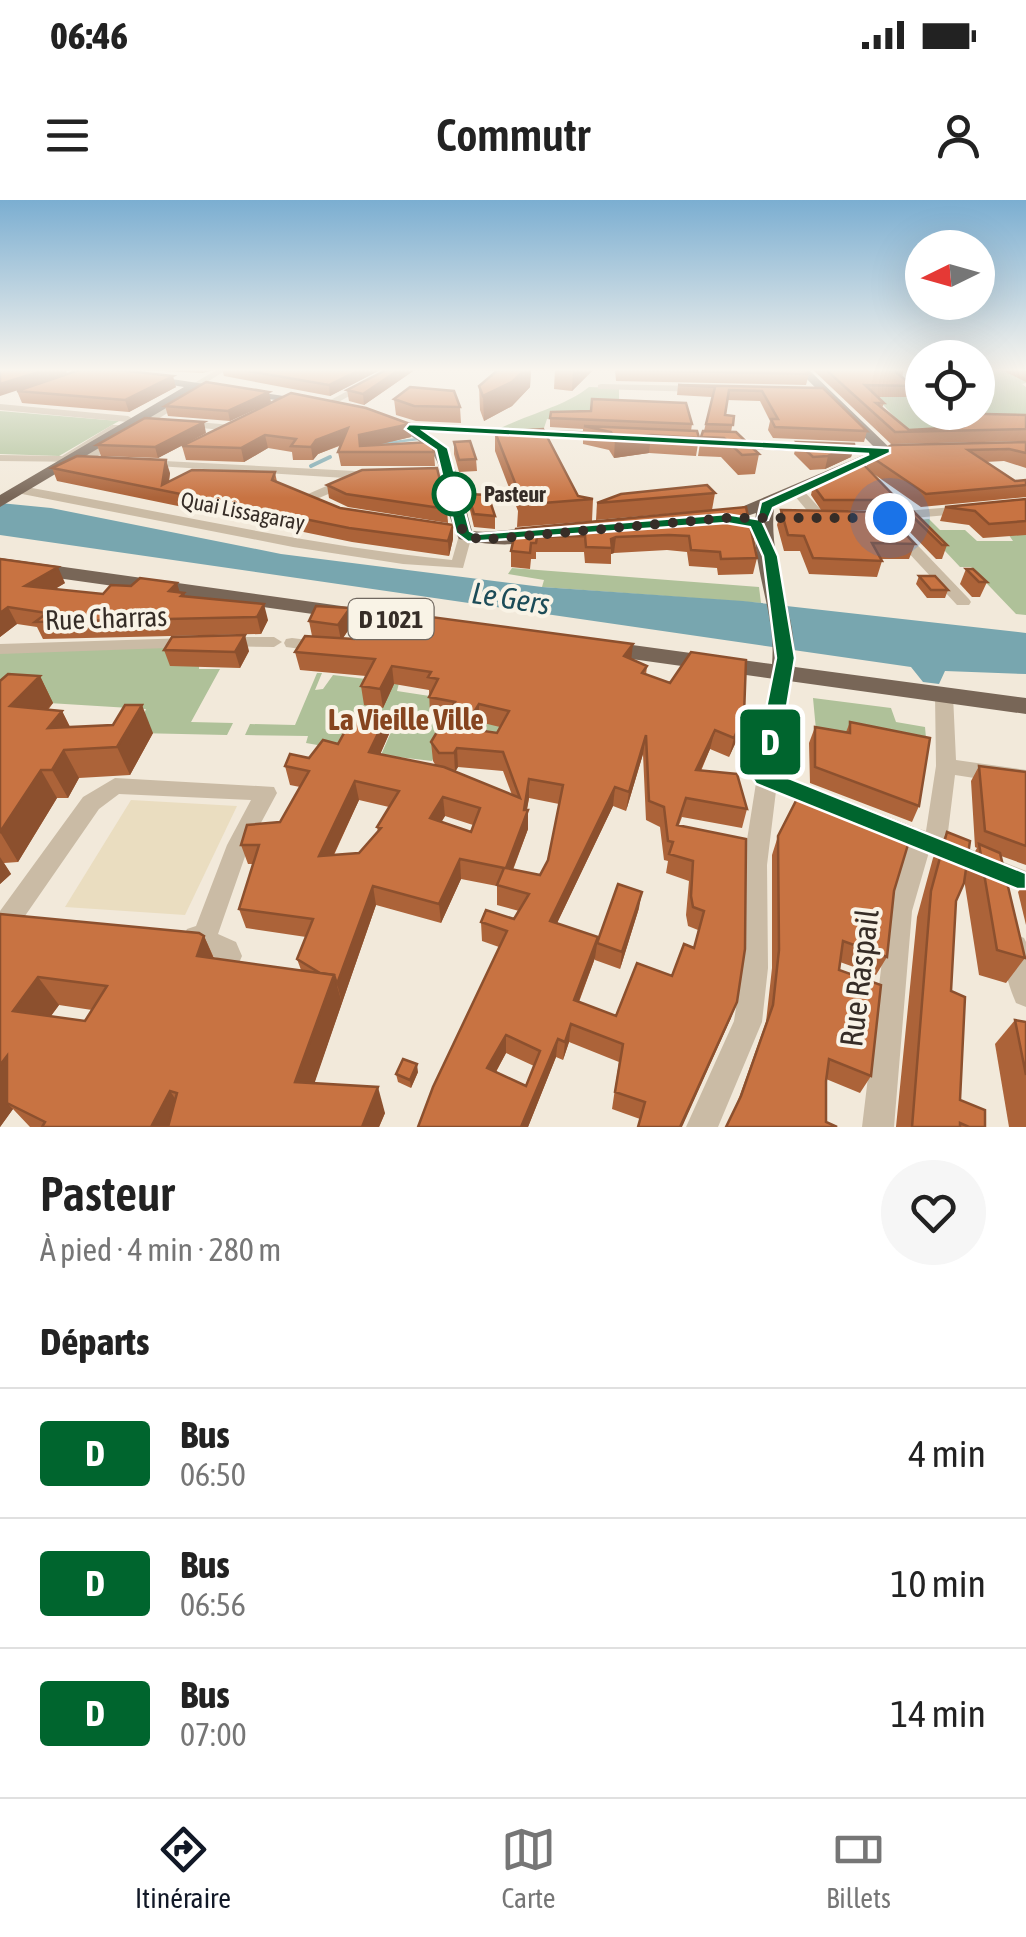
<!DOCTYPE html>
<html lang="fr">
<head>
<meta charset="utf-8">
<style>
  body { margin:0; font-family:"Asap Condensed",sans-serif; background:#f6f6f6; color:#222; height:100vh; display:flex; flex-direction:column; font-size:38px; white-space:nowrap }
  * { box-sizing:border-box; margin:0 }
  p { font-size:32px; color:#767676 }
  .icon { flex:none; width:55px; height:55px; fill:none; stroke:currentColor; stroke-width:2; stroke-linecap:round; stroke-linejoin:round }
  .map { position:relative; height:927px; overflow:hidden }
  .side { display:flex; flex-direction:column; background:#fff; flex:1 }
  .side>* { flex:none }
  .badge { padding:0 20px; border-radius:8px; font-size:35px; line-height:65px }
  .needle { width:65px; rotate:265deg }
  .fabs { position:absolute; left:905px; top:30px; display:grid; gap:20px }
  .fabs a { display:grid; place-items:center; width:90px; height:90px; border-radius:50%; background:#fff; box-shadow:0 10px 40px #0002; font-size:50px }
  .you { position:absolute; width:50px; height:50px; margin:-25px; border:8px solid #fff; border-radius:50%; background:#1a73e8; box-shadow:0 0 0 15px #1a73e833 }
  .map>.badge { position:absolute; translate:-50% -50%; box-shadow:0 0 0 5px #fff }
  h2 { padding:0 40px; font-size:38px; line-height:90px }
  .round { display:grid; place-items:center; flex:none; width:105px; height:105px; border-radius:52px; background:#f6f6f6 }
  .head { display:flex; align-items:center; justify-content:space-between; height:170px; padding:0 40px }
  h1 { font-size:48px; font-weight:600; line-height:75px }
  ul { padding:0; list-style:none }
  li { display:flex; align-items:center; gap:30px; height:130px; padding:0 40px; border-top:2px solid #e0e0e0 }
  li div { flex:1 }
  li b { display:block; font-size:38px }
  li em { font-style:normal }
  li .badge { min-width:110px; font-weight:700; text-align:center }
  .status { display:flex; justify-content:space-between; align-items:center; height:70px; padding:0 50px; background:#fff; direction:ltr }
  .status svg { height:28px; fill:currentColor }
  header { display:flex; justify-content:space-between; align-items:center; height:130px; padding:0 40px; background:#fff; font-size:45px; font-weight:600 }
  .menu { display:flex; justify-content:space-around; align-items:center; height:140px; border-top:2px solid #e0e0e0; background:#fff; font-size:28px; color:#767676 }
  .menu a { display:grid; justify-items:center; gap:5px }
  .menu .on { color:#111827 }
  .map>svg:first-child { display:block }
  .green { fill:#afc199 }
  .plaza { fill:#eaddc0 }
  .water { fill:#78a6af }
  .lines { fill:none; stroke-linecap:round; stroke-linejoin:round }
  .stream-far1 { stroke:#78a6af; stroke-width:2.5 }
  .stream { stroke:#78a6af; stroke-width:4 }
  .minor { fill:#cabba5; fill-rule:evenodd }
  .major { fill:#786657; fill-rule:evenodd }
  .wall { fill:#ac6339; fill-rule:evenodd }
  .shaded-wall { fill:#8c502e }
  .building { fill:#c87342; stroke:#8c502e; stroke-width:2.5; fill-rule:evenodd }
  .line { fill:#00652e; stroke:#fff; stroke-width:2.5; fill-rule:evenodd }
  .walk { stroke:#362d27; stroke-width:10; stroke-dasharray:0 18 }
  .stop-dot { fill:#fff; stroke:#00652e; stroke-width:5 }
  .labels { text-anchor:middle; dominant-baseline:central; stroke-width:8; stroke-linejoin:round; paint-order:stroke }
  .far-stop-label { font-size:22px; font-weight:bold; fill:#362d27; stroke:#f9f3e6; text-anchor:start }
  .far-street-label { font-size:22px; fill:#362d27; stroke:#f9f3e6 }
  .shield { fill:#f9f3e6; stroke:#706860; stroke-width:2.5 }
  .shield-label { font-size:25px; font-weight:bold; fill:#362d27 }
  .street-label { font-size:28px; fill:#362d27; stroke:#f9f3e6 }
  .water-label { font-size:30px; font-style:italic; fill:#1c4c58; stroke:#f9f3e6 }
  .neighbourhood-label { font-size:30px; font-weight:bold; fill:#86441f; stroke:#f9f3e6 }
  .near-street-label { font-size:32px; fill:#362d27; stroke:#f9f3e6 }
</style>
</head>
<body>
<div class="status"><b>06:46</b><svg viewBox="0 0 49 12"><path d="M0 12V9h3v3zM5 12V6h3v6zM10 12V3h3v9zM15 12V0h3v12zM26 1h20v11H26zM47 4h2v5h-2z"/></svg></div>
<header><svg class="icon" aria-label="menu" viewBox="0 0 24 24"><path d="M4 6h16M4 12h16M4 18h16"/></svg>Commutr<svg class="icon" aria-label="person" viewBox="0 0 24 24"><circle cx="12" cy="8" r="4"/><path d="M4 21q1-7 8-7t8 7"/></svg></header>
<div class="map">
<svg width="1026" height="927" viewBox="0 0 1026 927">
  <rect width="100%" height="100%" fill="#f2e9da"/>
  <g class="green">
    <path d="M978,169L1026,171V183L1022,184L1026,187V226L912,236L862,182L922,177V212H978Z"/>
    <path d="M589,187L619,188V211L547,219L543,231L499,229C528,214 566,206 589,187Z"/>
    <path d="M0,211L119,221L59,256L0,254Z"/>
    <path d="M929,319L940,330H965L977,341H1013L1006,331H1026V415L1016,414L971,367H960L916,320Z"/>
    <path d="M512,368L759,387L761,403L542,387L544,380L508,374Z"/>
    <path d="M181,447L199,461V469H220L191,522L233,523L227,535L136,533L146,509L0,500V452Z"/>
    <path d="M317,473H322L315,490L323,489L333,475L399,483L397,491L436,497L426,517L464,526L513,514L494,547L444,537L432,561L381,555L391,532L357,528L346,550L306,543L308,536L245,535L250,524L295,525Z"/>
    <path d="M813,498L891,508L896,522L925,527L927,549L816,530Z"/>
  </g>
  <path class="plaza" d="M131,600L237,606L185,715L65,707Z"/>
  <path class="water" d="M0,303L51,308L281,354L542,387L743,401L1026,433V474L945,471L939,484L923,482L911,467L0,335Z"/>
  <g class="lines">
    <path class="stream-far1" d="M379,244L418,239"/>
    <path class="stream" d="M311,266L330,257"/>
    <g class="minor">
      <path d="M218,169H228L199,187L191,185Z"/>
      <path d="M389,169H399L331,206L323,204Z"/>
      <path d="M601,184L700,186L705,189L700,192L598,189V185Z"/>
      <path d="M184,196L187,197V201L88,262L0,261V255L62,256L112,225H120V229L77,256L86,254Z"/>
      <path d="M0,204L128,216L133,219L128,222L0,210Z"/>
      <path d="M184,221L233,225L238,228L233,231L180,226V222Z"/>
      <path d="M145,260L374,272L380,276L374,280L355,278L354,283L305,304L299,300L301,297L345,278L141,265V261Z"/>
      <path d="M21,286C165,312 307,345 452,360L460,332L465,331L472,335L463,368L403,364L293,347L17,293L15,290Z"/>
      <path d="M794,289H802L825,314V320H815L794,295Z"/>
      <path d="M966,306L972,310L971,313L867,322L860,318L867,314Z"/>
      <path d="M898,329L903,330L969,399L971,402L969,405H957L893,336V330Z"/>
      <path d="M225,437H274L282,442L274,447L219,446L217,442L219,438Z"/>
      <path d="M189,438L197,443L195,447L0,454V444Z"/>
      <path d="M292,438L324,442L333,447L324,452L286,447L284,443L286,439Z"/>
      <path d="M783,466L792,472L778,575L827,593L830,599L827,605L819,607L776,591L767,665L768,768L762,822L718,927H686L734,821L742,768L743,665L756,583L754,578L758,572L774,472Z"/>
      <path d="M944,489L953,495L956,560L1026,570V586L955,575L947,640L1026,671V691L929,652L912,711L894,927H862L888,711L908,644L902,636L905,630L913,627L926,631L936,566L935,495Z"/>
      <path d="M115,578L274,587L277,593L249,645L218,734L236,742L242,756L238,765L229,768L220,765L217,758L187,745L183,737L187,729L196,726L227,645L251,600L119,594L99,609L9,739L0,742V711L83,597Z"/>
      <path d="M1015,734L1024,738L1026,742V807L1016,803C1009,787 998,754 1006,738Z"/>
    </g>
    <g class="major">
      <path d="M797,169H808L893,251L774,308C768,362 797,413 795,467L1026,498V514L603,455L592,448L603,441L772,464C777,413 749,364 756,313L719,325L711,320L866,254L724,248L717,244L724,240L873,246Z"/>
      <path d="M145,175L317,201L311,205L198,189L0,307V295L184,187L141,180Z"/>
      <path d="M381,214L415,226L613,232L620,236L613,240L427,232C460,255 461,296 472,331C496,335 533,322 551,334C529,349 484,345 459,339C426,272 467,254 376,221L374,218Z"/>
      <path d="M0,358L448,421L459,427L448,433L0,370Z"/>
    </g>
  </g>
  <g class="wall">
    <path d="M124,169H217L202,173Z"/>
    <path d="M222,169H382L330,196L224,176Z"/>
    <path d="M388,169H416L364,205L349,201L347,190Z"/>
    <path d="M473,169H531L530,187L512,206L484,221L480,210L479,186L497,171Z"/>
    <path d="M555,169H594L572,191L554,189Z"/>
    <path d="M615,169H804L809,174L806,185L616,181Z"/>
    <path d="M812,169H904L902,177L913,186L910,197H877L884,203L882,208L909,230L945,228L941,224L945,213L1026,215V241L891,244Z"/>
    <path d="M1000,169H1026V182Z"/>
    <path d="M67,174L176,187L129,212L22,203L17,191Z"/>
    <path d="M678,185L823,188L867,231L864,242L773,238L768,230L770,221L760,201L727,200L725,215L734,216L731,232L759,254L755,274L738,275L721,257L698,256L701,237L704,231L712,197L677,195Z"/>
    <path d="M291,193L410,224L411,237L376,245L434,252L435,266H341L338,252L342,245L318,254L313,260H293L292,252L268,248L244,262L186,260L182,246Z"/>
    <path d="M394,199L460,207L461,223L416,221L396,215Z"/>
    <path d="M271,202L230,221L168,216L165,206Z"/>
    <path d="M550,218L692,224L691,231L699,238L696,256L649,253L614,258L609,250L583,244V229L550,227Z"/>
    <path d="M495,232L578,296L593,299L592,321L517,327L518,311L495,251Z"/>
    <path d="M206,233L158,258L101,256L97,245Z"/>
    <path d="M454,242L476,259L477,271L459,272L454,254Z"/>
    <path d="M797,242L855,244L851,257L825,269L810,270L794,254Z"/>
    <path d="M1026,242V268L1004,261L985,262L1015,281L1026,280V297L921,307L868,270L898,300L894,310H821L811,295L813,285L866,268L870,256Z"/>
    <path d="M52,268L170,273L169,282L275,272L277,282L340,308L453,339L449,356L352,342L57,281Z"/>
    <path d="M327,285L447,309L448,323L348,307L329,298Z"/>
    <path d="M715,293L712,310L596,320L597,303Z"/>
    <path d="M468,294L495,316V329L474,327L469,306Z"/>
    <path d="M1026,299V335L983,338L969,325L940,321L945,307Z"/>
    <path d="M746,307L757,358L753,374L718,375L717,368L689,366L687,352L667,350L614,353L611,354V364L585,363L584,352H536V359H531L530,369L511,367V351L516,329Z"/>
    <path d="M781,310L915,344L909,359H881L882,361L877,377L809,374L800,351H784L777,325Z"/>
    <path d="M908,312L947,345L942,359H936L903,325Z"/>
    <path d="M0,359L65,383L55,389L103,394L180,393L185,397L268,420L261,434L43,439L37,427L17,424L0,437Z"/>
    <path d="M966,369L987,382L980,397H972L960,384Z"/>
    <path d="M919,376L948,390L945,398H927L916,384Z"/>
    <path d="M383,410L384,422L632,459L647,466L646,475L740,533L729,557L710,549L701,571L747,609L742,628L682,617L679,625L746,639L737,802L730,820L640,919L612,909L619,862L569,842L563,860L556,857L528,927H418L499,747L482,741L481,722L514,719L519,711L497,705V686L461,679L441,723L376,705L314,883L385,913L379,927H30L13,909L0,927V714L204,736L214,758L301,770L297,759L306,737L246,728L239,709L253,664H248L241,645L280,622L300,587L290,585L285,566L309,558L338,544L387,515L389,534L380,554L436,566L433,561L431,542L445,519L430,515L429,490L394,484L383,508L364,505L361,486L366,476L300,470L295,452L312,436L309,421L353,423L343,438L354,439ZM479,522L500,527L497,533L475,530ZM643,554L646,620L660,627L664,660L668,661L666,673L689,681L686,715L688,726L698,730L694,748L672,776L616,816L579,802L595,758V760L620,769L639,708L598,737L557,723L613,606L626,611ZM458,567L503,571L512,595L455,572ZM529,598L559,604L548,660L540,675L513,670L528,629L527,610ZM359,600L389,607L377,627L378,632L359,653L334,655ZM445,616L473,625L471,632L441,622ZM59,805L92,810L85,821L50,817ZM506,853L534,866L526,886L496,872Z"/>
    <path d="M164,450L249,451L240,468L170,466Z"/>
    <path d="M40,476L53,503L48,510L62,511L70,527L153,533L130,575L79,578L68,598H57L18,662L4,663L11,674L0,684V481Z"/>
    <path d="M850,522L919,606L912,622L810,583L809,543L815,527L846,532Z"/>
    <path d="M979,566L1026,572V665L1001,656L1025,758L1006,783L979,775L964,679L956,701L951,791L960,900L985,927H896L917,717L933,658L947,632L967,665L977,648L975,647L971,581Z"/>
    <path d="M778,636L894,691L887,757L876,775L840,762L839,770L871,876L860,893L826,879V922L736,906L766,822L772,768V655Z"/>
    <path d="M1026,681V725L1018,692Z"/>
    <path d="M1015,820L1026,822V927H1009L995,844Z"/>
    <path d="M418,872L411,888L398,882L396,874Z"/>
  </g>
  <g class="shaded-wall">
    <path d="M48,169H66L67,174L0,196V184Z"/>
    <path d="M201,169H217L202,173Z"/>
    <path d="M361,169H382L330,196L329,185Z"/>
    <path d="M400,169H416L364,205L363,194Z"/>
    <path d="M523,169H531L530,187L512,206L484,221L483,196Z"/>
    <path d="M573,169H594L572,191Z"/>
    <path d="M173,176L176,187L129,212L125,200Z"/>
    <path d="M269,192L271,202L230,221L228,211Z"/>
    <path d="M204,222L206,233L158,258L155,247Z"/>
    <path d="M410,224L411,237L360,249L359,235Z"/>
    <path d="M348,228L350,241L318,254L313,260L311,247L316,240Z"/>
    <path d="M265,235L268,248L244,262L241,248Z"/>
    <path d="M651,235L649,253L614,258L615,239Z"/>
    <path d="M855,244L851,257L825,269L828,256Z"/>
    <path d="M166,260L170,273L167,292L162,285Z"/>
    <path d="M453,325V339L449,356L448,341Z"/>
    <path d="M616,337L614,353L611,354V339Z"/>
    <path d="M58,367L65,383L33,402L25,386Z"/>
    <path d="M177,383L181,396L184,393L190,410L169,391Z"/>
    <path d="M264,404L268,420L261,434L257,417Z"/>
    <path d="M8,407L17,424L0,437V413Z"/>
    <path d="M350,408L353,423L341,441L338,425Z"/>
    <path d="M383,410L385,428L376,422Z"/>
    <path d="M245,435L249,451L240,468L235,452Z"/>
    <path d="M633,444L631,462L624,456Z"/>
    <path d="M392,466L394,484L383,508L380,489Z"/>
    <path d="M40,476L53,503L25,534L10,506Z"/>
    <path d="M479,504V522L465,546L464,528Z"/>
    <path d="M142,505L153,533L130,575L117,547Z"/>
    <path d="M62,511L76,539L64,550L79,578L68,598L52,570L48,528Z"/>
    <path d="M387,515L389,534L373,571L369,552Z"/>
    <path d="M744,515L740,533L729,557L734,538Z"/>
    <path d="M715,530L710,549L692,589L696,570Z"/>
    <path d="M646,535L643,554L626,611L629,592Z"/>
    <path d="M457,548L458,567L455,572L454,553Z"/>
    <path d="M41,570L57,598L18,662L0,632Z"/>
    <path d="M529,579V598L525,618L528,610V629L506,687V668L524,610Z"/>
    <path d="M355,581L359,600L324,675L319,656Z"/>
    <path d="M615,587L613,606L549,740L550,721Z"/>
    <path d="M443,597L445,616L432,638L430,618Z"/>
    <path d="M0,657L11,674L0,684Z"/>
    <path d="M460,659L461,679L441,723L439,704Z"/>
    <path d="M373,686L376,705L342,803L337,784Z"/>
    <path d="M642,692L639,708L620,769L622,752Z"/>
    <path d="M204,736L216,764L197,756Z"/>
    <path d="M598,737L595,758L572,819L574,800Z"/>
    <path d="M334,775L342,803L306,908L295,882Z"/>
    <path d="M38,777L59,805L35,838L13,811Z"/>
    <path d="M737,802L730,820L682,927H680Z"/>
    <path d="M571,824L569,842L563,860L565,842Z"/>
    <path d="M506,835V853L488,886L487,868Z"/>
    <path d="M558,839L556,857L528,927H521Z"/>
    <path d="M7,856V903L13,909L0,927V865Z"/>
    <path d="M417,864L418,872L411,888L410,880Z"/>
    <path d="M378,887L385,913L379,927H362Z"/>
    <path d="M170,891L187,916L182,927H151Z"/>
  </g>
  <g class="building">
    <path d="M0,169H48L0,184Z"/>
    <path d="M82,169H109L173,176L125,200L17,191Z"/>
    <path d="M236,169H361L329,185Z"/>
    <path d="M388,169H400L363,194L347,190Z"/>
    <path d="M499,169H526L512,182L483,196L479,186Z"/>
    <path d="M617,169H804L809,174L617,170Z"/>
    <path d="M825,169H892L913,186L865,185L884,203H876L909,230L962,227L945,213L1026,215V229L895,232Z"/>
    <path d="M206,182L269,192L228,211L165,206Z"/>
    <path d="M678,185L823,188L867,231L775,227L771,219H778L762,191L729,190L725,215L734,216L733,225L706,224L715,187Z"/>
    <path d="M410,187L454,191L460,207L414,206L394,199Z"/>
    <path d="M291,193L366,208L410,224L359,235L360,246L431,242L434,252H338L348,228L316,240L311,247L291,246L296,239L265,235L241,248L182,246Z"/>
    <path d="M592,199L686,203L692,224L550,218L551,212L591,211Z"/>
    <path d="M145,218L204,222L155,247L97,245Z"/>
    <path d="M584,226L697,231L699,238L651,235L615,239L611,232Z"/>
    <path d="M543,229L578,296L593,299L518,305L523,303L495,232Z"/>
    <path d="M703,231L736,232L759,254L742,255L724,238L701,237Z"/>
    <path d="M470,241L476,259L459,260L454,242Z"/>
    <path d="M797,242L855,244L828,256L813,257Z"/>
    <path d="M1026,242V253L1009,249L968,250L1015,281L1026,280V285L926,294L870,256L892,245Z"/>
    <path d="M77,256L166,260L162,285L192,270L275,272L272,280L340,308L453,325L448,341L349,328L52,268Z"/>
    <path d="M861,262L898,300H824L813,285Z"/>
    <path d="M437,268L447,309L346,294L327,285L362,270Z"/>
    <path d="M707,285L715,293L597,303L621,294Z"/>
    <path d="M468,294L488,295L495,316L474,314Z"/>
    <path d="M1026,299V321L989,324L975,311L945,307Z"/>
    <path d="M746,307L757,358L721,359L720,352L691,350L689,336L669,335L616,337L611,339L612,348L586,347L585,336L537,337L536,343H531L530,353L511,351L516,329Z"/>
    <path d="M781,310L884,312L915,344L872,343L882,361L813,358L804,336L788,335Z"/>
    <path d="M913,311L947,345H942L908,312Z"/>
    <path d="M0,359L58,367L25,386L103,394L111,385L131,386L140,378L177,383L169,391L184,393L181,396L264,404L257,417L35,422L47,413L8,407L0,413Z"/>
    <path d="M966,369H973L987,382H979Z"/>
    <path d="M919,376H935L948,390H931Z"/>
    <path d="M316,406L350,408L338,425L309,421Z"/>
    <path d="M374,409L383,410L376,422L421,423L424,416L633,444L624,456L647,466L642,473L670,483L691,452L746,460L744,515L734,538L715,530L696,570L737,574L747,609L686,598L677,625L746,639L745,749L737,802L680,927H638L645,902L615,892L623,844L571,824L565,842L558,839L521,927H418L433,887L507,731L481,722L486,710L514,719L529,694L497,685L504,668L460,659L439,704L373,686L337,784L334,775L320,773L297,759L313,719L239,709L259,645H241L247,625L280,622L309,571L285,566L290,554L309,558L323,540L338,544L356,511L387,515L369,552L444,567L520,598L503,552L457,548L454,553H439L431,542L455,502L429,497L438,479L428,477L431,472L392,466L380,489L361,486L375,459L295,452L305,436L354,439ZM479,504L509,511L497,533L464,528ZM646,535L649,601L664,607L668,641L673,642L669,654L693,661L691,696L693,707L704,711L694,748L684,744L672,776L637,763L616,816L574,800L598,737L550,721L615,587L629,592ZM529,579L563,585L548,660L540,675L506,668L528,610H524ZM355,581L399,591L377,627L381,628L359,653L319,656ZM443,597L480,608L471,632L430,618ZM506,835L540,851L526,886L487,868Z"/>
    <path d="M245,435L235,452L164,450L172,437Z"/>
    <path d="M8,474L40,476L10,506L62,511L48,528L113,525L125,505H142L117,547L64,550L52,570H41L0,632V481Z"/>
    <path d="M850,522L930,538L919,606L815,567V527L850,533Z"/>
    <path d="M979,566L1026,572V646L985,631Z"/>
    <path d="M804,585L913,628L894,691L887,757L843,741L839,770L881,785L871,876L829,859L826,881V922L837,927H726L741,896L773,805L779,750L778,636Z"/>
    <path d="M947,632L970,641L964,683L956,701L951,791L965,797L960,900L985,910V927H969L960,923V927H912L931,691Z"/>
    <path d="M979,644L1000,653L1025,758L997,750Z"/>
    <path d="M618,684L642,692L622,752L597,743Z"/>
    <path d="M0,714L199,733L204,736L197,756L334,775L295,882L378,887L362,927H168L177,893L170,891L151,927H42L45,922L7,903V856L0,865ZM38,777L107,786L85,821L13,811Z"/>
    <path d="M1015,820L1026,822V875Z"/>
    <path d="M403,859L417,864L410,880L396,874Z"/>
  </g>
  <linearGradient id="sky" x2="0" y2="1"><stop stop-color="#7baed1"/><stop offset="0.57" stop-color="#f9f5ee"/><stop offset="1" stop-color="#f9f5ee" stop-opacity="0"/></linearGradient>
  <rect width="1026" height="298" fill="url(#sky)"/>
  <path class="line" d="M409,224L890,248V253L773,308L768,320L762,321L778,356L795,458L776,573L1026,673V689H1017L756,584L752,578L776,458L763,356L750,327L726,323L468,342L456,333L436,250L405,229ZM424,231L869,254L761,302L757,319L726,314L476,334L470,331L448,248Z"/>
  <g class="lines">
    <path class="walk" d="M454,294L463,333L480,340L726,318H890"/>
  </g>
  <circle class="stop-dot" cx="454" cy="294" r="20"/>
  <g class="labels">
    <g class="far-stop-label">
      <text x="484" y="294">Pasteur</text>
    </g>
    <g class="far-street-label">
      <text transform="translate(243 311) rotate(11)">Quai Lissagaray</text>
    </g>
    <rect class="shield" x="348.5" y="399" width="85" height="40" rx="8"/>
    <g class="shield-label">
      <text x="391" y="419">D 1021</text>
    </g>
    <g class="street-label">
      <text transform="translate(106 418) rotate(-2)">Rue Charras</text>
    </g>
    <g class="water-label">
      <text transform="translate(511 398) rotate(9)">Le Gers</text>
    </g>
    <g class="neighbourhood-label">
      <text x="406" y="519">La Vieille Ville</text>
    </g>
    <g class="near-street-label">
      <text transform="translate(859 778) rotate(-83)">Rue Raspail</text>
    </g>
  </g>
</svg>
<div class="fabs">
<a><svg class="needle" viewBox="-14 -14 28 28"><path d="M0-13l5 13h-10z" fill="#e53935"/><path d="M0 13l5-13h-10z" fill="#767676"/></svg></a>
<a><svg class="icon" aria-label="locate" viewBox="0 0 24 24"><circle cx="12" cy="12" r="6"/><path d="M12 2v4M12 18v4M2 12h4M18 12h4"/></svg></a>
</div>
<div class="you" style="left:890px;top:318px"></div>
<b class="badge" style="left:770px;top:542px;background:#00652e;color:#fff">D</b>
</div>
<section class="side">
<div class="head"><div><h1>Pasteur</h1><p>À pied · 4 min · 280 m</p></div><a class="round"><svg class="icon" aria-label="heart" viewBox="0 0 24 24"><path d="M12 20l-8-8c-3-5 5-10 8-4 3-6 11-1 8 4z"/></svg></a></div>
<h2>Départs</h2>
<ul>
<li><span class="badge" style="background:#00652e;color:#fff">D</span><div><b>Bus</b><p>06:50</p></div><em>4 min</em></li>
<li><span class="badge" style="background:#00652e;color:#fff">D</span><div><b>Bus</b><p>06:56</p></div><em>10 min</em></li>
<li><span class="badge" style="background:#00652e;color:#fff">D</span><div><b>Bus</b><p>07:00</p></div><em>14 min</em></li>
</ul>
</section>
<nav class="menu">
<a class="on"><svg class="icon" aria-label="directions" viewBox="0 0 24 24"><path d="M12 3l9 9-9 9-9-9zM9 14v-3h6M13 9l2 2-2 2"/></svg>Itinéraire</a>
<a><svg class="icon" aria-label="map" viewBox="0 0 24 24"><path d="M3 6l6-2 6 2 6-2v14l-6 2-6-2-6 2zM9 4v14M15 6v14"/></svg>Carte</a>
<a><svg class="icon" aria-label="tickets" viewBox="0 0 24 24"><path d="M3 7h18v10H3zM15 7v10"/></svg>Billets</a>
</nav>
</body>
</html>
